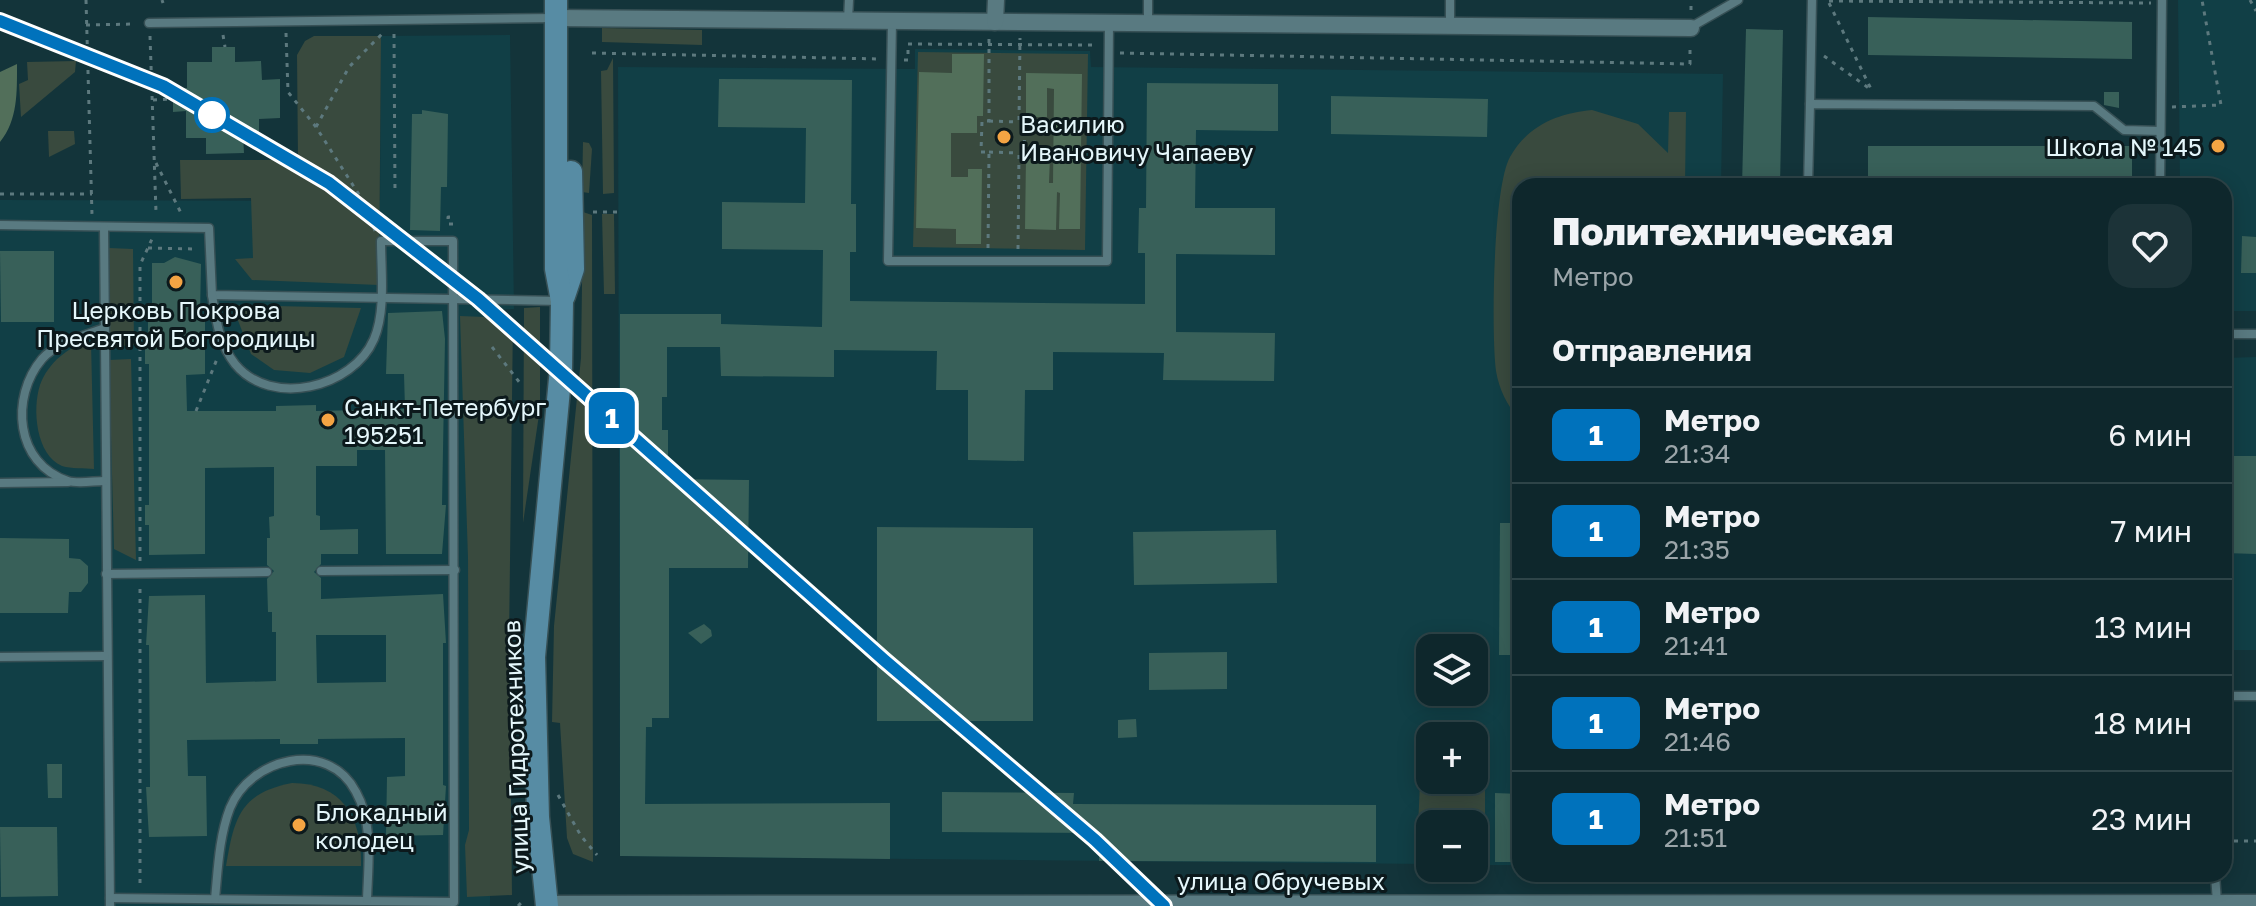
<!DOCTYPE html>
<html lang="ru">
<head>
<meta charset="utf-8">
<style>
  body { margin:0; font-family:"Golos Text",sans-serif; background:#1c3338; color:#f1f3f6; height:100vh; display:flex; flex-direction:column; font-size:30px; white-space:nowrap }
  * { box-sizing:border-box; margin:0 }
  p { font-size:26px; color:#9ba5a9 }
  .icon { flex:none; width:44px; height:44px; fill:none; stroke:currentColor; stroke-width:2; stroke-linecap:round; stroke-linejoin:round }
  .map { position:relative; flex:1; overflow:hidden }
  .side { position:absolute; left:1512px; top:178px; width:720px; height:704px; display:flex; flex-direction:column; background:#0e272c; border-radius:24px; box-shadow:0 4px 20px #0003,0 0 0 2px #2e4448 }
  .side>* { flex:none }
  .badge { padding:0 16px; border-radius:12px; font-size:28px; line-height:52px }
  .tools { position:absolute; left:1416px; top:634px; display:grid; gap:16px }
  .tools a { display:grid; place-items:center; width:72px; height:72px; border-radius:16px; background:#0e272c; box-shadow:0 4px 20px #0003,0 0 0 2px #2e4448; font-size:40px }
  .map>.badge { position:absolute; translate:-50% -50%; box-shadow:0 0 0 4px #fff }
  h2 { padding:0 40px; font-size:30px; line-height:72px }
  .round { display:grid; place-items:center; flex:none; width:84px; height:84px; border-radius:24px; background:#1c3338 }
  .overview { display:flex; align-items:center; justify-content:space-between; height:136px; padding:0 40px }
  h1 { font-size:38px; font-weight:800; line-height:60px }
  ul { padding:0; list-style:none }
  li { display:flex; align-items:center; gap:24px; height:96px; padding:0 40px; border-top:2px solid #2e4448 }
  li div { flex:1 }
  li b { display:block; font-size:30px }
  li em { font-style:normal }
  li .badge { min-width:88px; font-weight:700; text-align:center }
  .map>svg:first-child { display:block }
  .built { fill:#113f46; fill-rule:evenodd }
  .green { fill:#394a3e }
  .forest { fill:#526f5a }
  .building { fill:#386059; fill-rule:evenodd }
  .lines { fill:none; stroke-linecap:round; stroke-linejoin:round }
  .lane-casing { stroke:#375055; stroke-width:11 }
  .street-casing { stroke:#375055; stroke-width:19 }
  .secondary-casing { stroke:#375055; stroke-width:25 }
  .path { stroke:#5d797e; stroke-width:3; stroke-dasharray:4 6; stroke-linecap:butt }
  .lane { stroke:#597a81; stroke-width:8 }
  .street { stroke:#597a81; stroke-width:16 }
  .secondary { stroke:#578ca4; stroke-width:22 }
  .line-casing { stroke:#fff; stroke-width:18 }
  .line { stroke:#0072bc; stroke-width:12 }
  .stop-dot { fill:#fff; stroke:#0072bc; stroke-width:4 }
  .poi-dot { fill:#f4a443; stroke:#0c191c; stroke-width:3 }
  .labels { text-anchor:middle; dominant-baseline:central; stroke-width:6; stroke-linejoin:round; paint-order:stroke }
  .poi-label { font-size:24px; fill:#e5f7fb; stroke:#0c191c; text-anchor:start }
  .street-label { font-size:24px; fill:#e5f7fb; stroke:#0c191c }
</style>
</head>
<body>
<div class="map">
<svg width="2256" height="906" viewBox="0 0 2256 906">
  <rect width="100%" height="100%" fill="#13343a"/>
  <g class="built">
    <path d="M2178,0H2256V311H2224V186H2180Z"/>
    <path d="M510,35L514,309L491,310L490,906H0V200L380,201L381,36Z"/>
    <path d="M915,49L1090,51L1091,67L1723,74L1721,186H1520V865H1474V824H1430V864L620,856L618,67L915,69ZM1430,648H1474V692H1430ZM1430,736H1474V780H1430Z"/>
    <path d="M2256,357V650H2224V358Z"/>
  </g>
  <g class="green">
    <path d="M602,28L702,30V45L602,42Z"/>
    <path d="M314,36H381L379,285L252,280L235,259L253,258L251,198L181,199L180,160H298L297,55L305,41Z"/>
    <path d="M918,52L1088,54L1085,250L913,247Z"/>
    <path d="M613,58L614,193L603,194L601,71L607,70Z"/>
    <path d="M76,61L75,72L21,117L19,84L28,80L27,62Z"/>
    <path d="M1592,110L1638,124L1668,153L1669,112H1686L1685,186H1520V420C1507,406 1499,389 1496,371C1491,332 1493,187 1510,157C1527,126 1558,113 1592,110Z"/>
    <path d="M48,131H74L75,144L49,157Z"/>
    <path d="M583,142L589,143L592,149L589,193L582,192Z"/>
    <path d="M583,212L592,215L593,862L573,854L567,838L560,723L552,722L554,626L581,358Z"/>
    <path d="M602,214H614L615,294H604Z"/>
    <path d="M109,248L133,249L134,345L110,347Z"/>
    <path d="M232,305L361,308L344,357L310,373L274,370L251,354Z"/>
    <path d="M540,307V408L523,523L524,308Z"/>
    <path d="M460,316L513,318L509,642L512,895L467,897L465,845L469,830L468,558Z"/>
    <path d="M91,342L94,469C85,468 71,469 62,466C36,455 32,409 40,385C48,363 69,345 91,342Z"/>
    <path d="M131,359L136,560L114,549L109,360Z"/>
    <path d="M1421,759H1430V780H1474V760H1485V828L1474,829V824H1430V852L1417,851Z"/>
    <path d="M292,783C343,783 362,818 361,866H226C234,818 240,793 292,783Z"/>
  </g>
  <g class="forest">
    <path d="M952,54H984L983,116H977V133H951V177H968V169H982L981,244H956V229L916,228L919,72L952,73Z"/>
    <path d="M17,64C17,92 18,120 0,142V72Z"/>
    <path d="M1026,73L1082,74L1080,229H1059L1060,193L1057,192L1056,230L1025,229L1026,157H1050L1049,183H1053L1054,89L1047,88V117H1026Z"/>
  </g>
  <g class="building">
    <path d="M1868,17L2132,22V59L1868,55Z"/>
    <path d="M1746,29L1783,30L1780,186H1742Z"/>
    <path d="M212,47H235V62L261,61L262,80L280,79V118L259,119V134L243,135L244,153L206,154V138H186V111L173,112V88H187V62H212Z"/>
    <path d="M719,79L852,80L851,204H856V252H850V301L1145,304V253H1138L1139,208H1146L1147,83L1278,84V131L1196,130L1195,208H1275V255L1176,254V332L1275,333L1274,381L1163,380L1164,353L1053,352V390H1025L1024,461L968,460V390H936L937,351L834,350V377L721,376L720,347H667V397H662V430H668V479L749,480L748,568H669V718H652V727H646L645,804L890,803V859L620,856V314H721V324L822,327L823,250L722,249V202L805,203L806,128L718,127Z"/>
    <path d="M2104,92H2119V108L2104,105Z"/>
    <path d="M1331,96L1488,99L1487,137L1331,134Z"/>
    <path d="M422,110L448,114L447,187H441L440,231L410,230L412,114H422Z"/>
    <path d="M1868,146H2132V183L1868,184Z"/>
    <path d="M2242,236L2256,237V273H2241Z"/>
    <path d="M0,251H54V322H1Z"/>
    <path d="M175,257L201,264L200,314H205V374L186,375L187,411H276V406L316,405V411L405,409L404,374H386L388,313L442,311L445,339L442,505H446L442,554H386L385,450H357V466H316V515L320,516V530L358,529V554H321V564L314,572L321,578V599L443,594L446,643H443V785L446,786L443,835L386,836L387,777L405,776V738L318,739V744H280V739L187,740L188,776H206L207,836L149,837L146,787H150L149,645H146L149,596L205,595L206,683L276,681V632H272V612H268L267,579L274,571L267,565V538H270L269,517L274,516V467L205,468V554L149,555V525H145V505H149V364H145V342H148V314H152V263H164ZM316,635H386V682L317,683Z"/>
    <path d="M2224,456H2256V554L2224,553Z"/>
    <path d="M1500,523H1520V655H1499Z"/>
    <path d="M877,527L1033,528V721H877Z"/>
    <path d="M1276,530L1277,583L1134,585L1133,532Z"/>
    <path d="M0,538L69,539V558L80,559L88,566V583L81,592H69L68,613H0Z"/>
    <path d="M704,624L711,630L712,636L701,644L688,633Z"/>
    <path d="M1227,652V689L1149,690V653Z"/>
    <path d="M1136,719L1137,737L1118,738V720Z"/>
    <path d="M47,764H62V798H48Z"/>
    <path d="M942,792L1074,793L1073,804L1376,805V862L1099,861V833L942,832Z"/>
    <path d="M1495,793L1520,794V862H1495Z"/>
    <path d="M0,827H57L58,896L1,897Z"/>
  </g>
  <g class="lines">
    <g class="lane-casing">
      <g id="lane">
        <path d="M848,20L849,0"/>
        <path d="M892,21L888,261H1107L1109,23"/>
        <path d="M149,23L555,18"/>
        <path d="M1148,23V0"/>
        <path d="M1450,26V0"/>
        <path d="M1691,27L1738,0"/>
        <path d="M1810,104L1812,0"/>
        <path d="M1808,186L1810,104L2094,106L2124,130L2160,131"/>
        <path d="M2160,186L2162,0"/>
        <path d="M0,225L209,228L212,295L561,301"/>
        <path d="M104,227L110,906"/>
        <path d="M102,329C83,336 56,343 42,359C10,397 15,464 68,481C78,484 94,481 104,481"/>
        <path d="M2224,334H2256"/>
        <path d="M0,483L68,482"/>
        <path d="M321,571L455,570"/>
        <path d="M106,574L267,572"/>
        <path d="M0,657L105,656"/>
        <path d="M2224,696H2256"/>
        <path d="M2215,874L2217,903"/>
        <path d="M110,898L454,902L453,241H381C381,271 386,311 374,339C353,388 271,408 235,364C219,344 216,319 212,295"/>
        <path d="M215,899C218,868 219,837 230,808C250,758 328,738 356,792C374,824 368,865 367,900"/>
      </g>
    </g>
    <g class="street-casing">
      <g id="street">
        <path d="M556,18L1691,28"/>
        <path d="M995,22L996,0"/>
        <path d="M546,904L2256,903"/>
      </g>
    </g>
    <g class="secondary-casing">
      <g id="secondary">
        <path d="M564,296L573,269L571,172"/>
        <path d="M547,906L538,817L534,657L561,368L562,301L556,269V0"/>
      </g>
    </g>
    <g class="path">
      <path d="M86,0L92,215"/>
      <path d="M162,0L163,3"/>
      <path d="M2250,0L2256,11"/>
      <path d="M1829,1L2151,3"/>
      <path d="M1829,3L1871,89"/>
      <path d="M1691,10V0"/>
      <path d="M86,25L135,24"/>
      <path d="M286,33L288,92L316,127L363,201L375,231"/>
      <path d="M394,34L395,193"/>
      <path d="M223,35L225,47"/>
      <path d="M150,36L156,212"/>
      <path d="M592,53L880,59"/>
      <path d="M1120,53L1690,64V46"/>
      <path d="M1824,56L1870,89"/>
      <path d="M904,60H908V44L1097,45"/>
      <path d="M153,100L173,99"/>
      <path d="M2172,107L2221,105L2202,0"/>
      <path d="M989,121L1019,122"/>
      <path d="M316,127L349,67L382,34"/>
      <path d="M989,152L1019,153"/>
      <path d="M156,163L181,213"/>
      <path d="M0,194H92"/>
      <path d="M593,212H618"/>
      <path d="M453,224H448V217H453"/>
      <path d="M148,248L196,249"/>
      <path d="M988,248L989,152H981L982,121H989V38"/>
      <path d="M1018,249L1019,153H1024L1025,122H1019L1020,38"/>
      <path d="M492,347L520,383"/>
      <path d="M196,411L217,359"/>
      <path d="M140,561V265L152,239"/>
      <path d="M140,589V885"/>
      <path d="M558,795L581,836L597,855"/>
      <path d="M2224,841H2256"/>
      <path d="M518,906L521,903"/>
    </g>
    <use href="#lane" class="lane"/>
    <use href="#street" class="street"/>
    <use href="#secondary" class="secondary"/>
  </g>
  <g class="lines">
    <g class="line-casing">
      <path id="line" d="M0,21L163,86L329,183L478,299L884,660L1095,840L1164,906"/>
    </g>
    <use href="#line" class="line"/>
  </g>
  <circle class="stop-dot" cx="212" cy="115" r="16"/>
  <g class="poi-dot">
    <circle cx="1004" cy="137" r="8"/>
    <circle cx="2218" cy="146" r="8"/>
    <circle cx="176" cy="282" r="8"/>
    <circle cx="328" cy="420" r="8"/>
    <circle cx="299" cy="825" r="8"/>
  </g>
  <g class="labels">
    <g class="poi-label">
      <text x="1020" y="123">Василию<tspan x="1020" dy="28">Ивановичу Чапаеву</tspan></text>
      <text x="2202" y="146" text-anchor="end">Школа № 145</text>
      <text x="176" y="309" text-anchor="middle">Церковь Покрова<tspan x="176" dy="28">Пресвятой Богородицы</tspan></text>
      <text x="344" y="406">Санкт-Петербург<tspan x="344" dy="28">195251</tspan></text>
      <text x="315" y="811">Блокадный<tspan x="315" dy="28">колодец</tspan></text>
    </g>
    <g class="street-label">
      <text transform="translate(515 747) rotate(-92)">улица Гидротехников</text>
      <text x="1281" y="880">улица Обручевых</text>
    </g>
  </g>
</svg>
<div class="tools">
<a><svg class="icon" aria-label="layers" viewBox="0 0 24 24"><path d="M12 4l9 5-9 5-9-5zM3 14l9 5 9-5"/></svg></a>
<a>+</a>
<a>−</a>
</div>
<b class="badge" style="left:612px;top:418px;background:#0072bc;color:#fff">1</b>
<section class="side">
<div class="overview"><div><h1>Политехническая</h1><p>Метро</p></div><a class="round"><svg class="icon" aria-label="heart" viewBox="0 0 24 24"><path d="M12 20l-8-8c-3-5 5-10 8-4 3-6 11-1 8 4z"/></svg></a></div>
<h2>Отправления</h2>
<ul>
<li><span class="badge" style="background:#0072bc;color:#fff">1</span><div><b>Метро</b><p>21:34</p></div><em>6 мин</em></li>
<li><span class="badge" style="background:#0072bc;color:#fff">1</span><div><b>Метро</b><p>21:35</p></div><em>7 мин</em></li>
<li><span class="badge" style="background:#0072bc;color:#fff">1</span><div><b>Метро</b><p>21:41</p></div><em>13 мин</em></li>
<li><span class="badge" style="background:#0072bc;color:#fff">1</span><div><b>Метро</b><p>21:46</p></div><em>18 мин</em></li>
<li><span class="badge" style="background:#0072bc;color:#fff">1</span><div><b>Метро</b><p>21:51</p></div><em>23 мин</em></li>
</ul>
</section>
</div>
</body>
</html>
